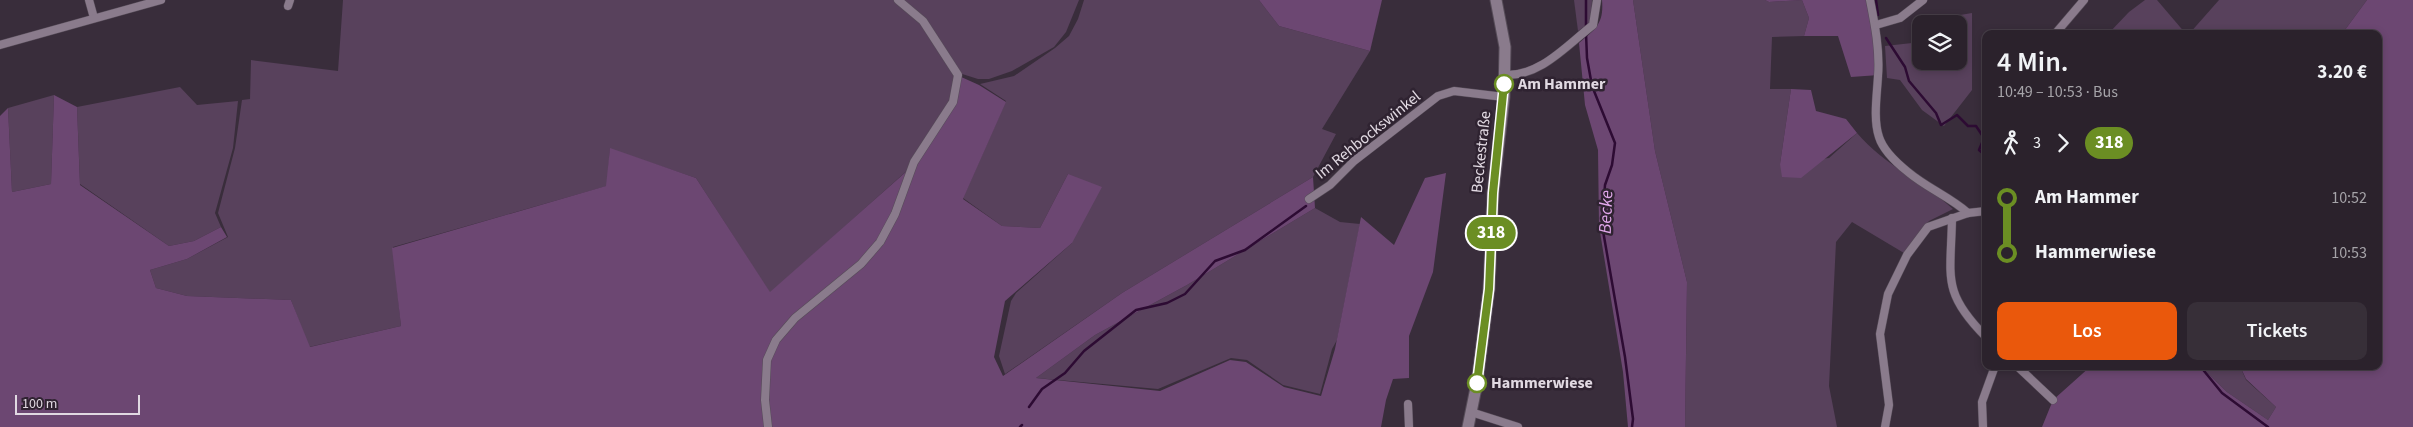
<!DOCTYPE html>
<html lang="de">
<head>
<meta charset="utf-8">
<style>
  body { margin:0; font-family:"Source Sans 3",sans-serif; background:#372f38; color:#f1f3f6; height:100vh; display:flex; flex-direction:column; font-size:19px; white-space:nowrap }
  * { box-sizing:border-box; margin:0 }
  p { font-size:16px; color:#a6a4a9 }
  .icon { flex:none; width:28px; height:28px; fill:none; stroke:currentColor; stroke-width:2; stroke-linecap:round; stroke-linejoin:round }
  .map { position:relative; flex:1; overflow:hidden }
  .drawer { position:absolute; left:1982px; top:30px; width:400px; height:340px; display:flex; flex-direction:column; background:#2b222c; border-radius:10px; box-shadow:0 2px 8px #0003,0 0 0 1px #473f48 }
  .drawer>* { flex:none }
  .badge { padding:0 10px; border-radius:16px; font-size:18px; line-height:32px }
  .tools { position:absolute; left:1912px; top:15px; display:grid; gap:10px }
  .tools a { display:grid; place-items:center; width:55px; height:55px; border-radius:10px; background:#2b222c; box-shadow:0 2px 8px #0003,0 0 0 1px #473f48; font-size:25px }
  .scale { position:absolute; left:15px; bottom:12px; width:125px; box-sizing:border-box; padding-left:5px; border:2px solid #e1d9e2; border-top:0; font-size:14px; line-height:18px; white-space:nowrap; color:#e1d9e2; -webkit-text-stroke:4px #2f2331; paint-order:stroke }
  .map>.badge { position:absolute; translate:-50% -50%; box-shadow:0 0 0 2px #fff }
  .legs { display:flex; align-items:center; gap:8px; height:55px; padding:0 15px; font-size:16px }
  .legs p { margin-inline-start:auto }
  .overview { display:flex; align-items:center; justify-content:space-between; height:85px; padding:0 15px }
  h1 { font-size:28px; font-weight:600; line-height:38px }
  .cta { display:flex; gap:10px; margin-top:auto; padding:10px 15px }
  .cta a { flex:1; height:58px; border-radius:10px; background:#ea580c; color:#fff; font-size:20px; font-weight:600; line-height:58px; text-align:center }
  .cta a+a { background:#372f38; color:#f1f3f6 }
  ul { padding:0 15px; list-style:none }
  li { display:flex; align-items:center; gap:18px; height:55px; font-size:19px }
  li i { display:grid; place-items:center; width:8px; height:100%; margin:0 6px; background:currentColor }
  li i::after { content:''; width:12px; height:12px; margin:-6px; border:4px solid; border-radius:50%; background:#2b222c }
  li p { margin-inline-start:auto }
  li:first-child i { background:linear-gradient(#0000 50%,currentColor 0) }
  li:last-child i { background:linear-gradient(currentColor 50%,#0000 0) }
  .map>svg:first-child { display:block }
  .green { fill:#58415c }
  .forest { fill:#6c4772 }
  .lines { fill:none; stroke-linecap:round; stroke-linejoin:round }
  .stream { stroke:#2d0b33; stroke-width:2.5 }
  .street-casing { stroke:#564c58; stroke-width:9 }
  .secondary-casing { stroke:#564c58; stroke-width:13 }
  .street { stroke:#8a7b8c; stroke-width:8 }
  .secondary { stroke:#8a7b8c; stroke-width:11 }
  .line-1-casing { stroke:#fff; stroke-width:11 }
  .line-1 { stroke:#6b8e23; stroke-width:8 }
  .stop-1-dot { fill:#fff; stroke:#6b8e23; stroke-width:2.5 }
  .labels { text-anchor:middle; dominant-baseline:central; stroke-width:5; stroke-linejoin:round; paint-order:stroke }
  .stop-label { font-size:16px; font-weight:bold; fill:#e1d9e2; stroke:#2f2331; text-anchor:start }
  .street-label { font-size:16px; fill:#e1d9e2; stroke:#2f2331 }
  .water-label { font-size:18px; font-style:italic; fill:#e1a8eb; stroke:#2f2331 }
</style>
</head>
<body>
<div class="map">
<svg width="2413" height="427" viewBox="0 0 2413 427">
  <rect width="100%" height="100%" fill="#392d3b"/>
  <g class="green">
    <path d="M343,0H894L920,22L955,75L950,101L910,168L770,293L696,178L610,149L607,186L393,247L401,326L309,347L291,300L187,296L156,288L150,270L187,259L228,237L218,213L235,148L242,100L250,99L251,60L338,71Z"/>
    <path d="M902,0H1079L1066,32L1054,47L1012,71L989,79H978L959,73Z"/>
    <path d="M1084,0H1259L1279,26L1370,51L1322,129L1336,134L1313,177L1122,293L1005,374L999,356L1011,301L1016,293L1072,243L1068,174L1040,228L1002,226L963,198L1006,101L980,84L1014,76L1055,48L1069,36L1078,19Z"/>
    <path d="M1574,0H1592L1591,22L1578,31Z"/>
    <path d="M1633,0H1765L1769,2L1802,0L1809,18L1804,36L1772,37L1770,89H1791L1780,164L1829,158L1857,133C1884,165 1923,181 1953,209L1929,221L1904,253L1852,222L1836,242L1829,386L1837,427H1685L1687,282L1655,151Z"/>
    <path d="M2145,0H2157L2186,34H2108L2129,12Z"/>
    <path d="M2219,0H2367L2342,34H2189Z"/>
    <path d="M1972,13V90L1944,126L1922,110L1900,80L1887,78L1885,46L1921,42V61H1959V24H1936V19Z"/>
    <path d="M180,87L197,105L238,101L233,148L215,213L221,227L194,241L169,246L80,184L77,107Z"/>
    <path d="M54,95L51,184L12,192L8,108Z"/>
    <path d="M1315,208L1340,222L1360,224L1337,340L1332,349L1320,394L1283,385L1247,360L1231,358L1158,389L1036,378L1095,335L1187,285Z"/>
    <path d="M2200,366H2240L2246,380L2276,407L2268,420L2227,392Z"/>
  </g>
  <g class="forest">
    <path d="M1259,0H1382L1370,51L1279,26Z"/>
    <path d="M1602,0H1633L1655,151L1687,282L1685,427H1628L1623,372L1599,226L1598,150L1585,105L1579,43C1596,29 1604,23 1602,0Z"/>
    <path d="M1765,0H1870L1879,75L1851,77L1838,36H1804L1809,18L1802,0L1769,2Z"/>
    <path d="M2367,0H2413V427H2042L2053,400L2091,366H2200L2227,392L2268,420L2276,407L2246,379L2240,366H2379V34H2342Z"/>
    <path d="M959,76L979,85L1006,102L963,199L1002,226L1040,228L1068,174L1102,187L1072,243L1005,301L994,357L1003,376L1122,293L1313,177L1315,208L1187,285L1095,335L1036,378L1160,391L1230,360L1246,362L1284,387L1321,396L1335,349L1361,217L1394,245L1425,178L1446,173L1433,272L1409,336V378L1393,379L1386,400L1381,427H0V116L8,108L12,192L51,184L54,95L77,107L80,185L169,246L194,241L221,227L227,237L187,259L150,270L156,288L187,296L291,300L310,347L401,326L392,248L606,186L610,148L696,178L770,292L916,163L955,102Z"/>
    <path d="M1791,89L1811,90L1816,111L1846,119L1857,133L1801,178L1782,177L1780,164Z"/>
  </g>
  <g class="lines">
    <g class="stream">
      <path d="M1586,0V27"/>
      <path d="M1876,0L1878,15"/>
      <path d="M1586,33L1587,58L1592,86L1615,143L1612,165L1605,185L1602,225L1625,357L1633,419L1632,427"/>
      <path d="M1886,38L1905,67L1909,81L1936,113L1941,125L1957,115L1968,126H1976L1984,138L1979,150L1986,156"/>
      <path d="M2200,366L2222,393L2268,427"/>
      <path d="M1029,407L1042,389L1065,373L1084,351L1136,310L1167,303L1185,294L1215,261L1245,250L1306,206"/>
      <path d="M1020,427L1022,425"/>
    </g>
    <g class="street-casing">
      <g id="street">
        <path d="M89,0L94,18"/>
        <path d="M1870,0C1875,25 1880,51 1878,76C1877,95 1873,119 1879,137C1883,150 1898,164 1908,172C1927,188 1950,197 1968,213"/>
        <path d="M288,6L290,0"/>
        <path d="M1876,25L1900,18L1923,0"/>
        <path d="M2055,34L2084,0"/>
        <path d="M0,45L161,0"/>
        <path d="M1504,75C1540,77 1567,45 1593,25L1597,0"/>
        <path d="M1309,199L1330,185L1354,161L1438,96L1454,91L1504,97"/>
        <path d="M1952,218C1951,277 1941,292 1986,337"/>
        <path d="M2017,366L2053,400"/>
        <path d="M1408,404L1409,427"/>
        <path d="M1471,412L1518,427"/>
        <path d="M768,427L765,400L767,360L776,340L795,318L861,264L880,242L895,214L914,162L953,102L958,75L923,21L898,0"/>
        <path d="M1885,427L1889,405L1880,334L1888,294L1907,255L1928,227L1968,213L1986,211"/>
        <path d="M1983,427L1982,402L1995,366"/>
      </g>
    </g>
    <g class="secondary-casing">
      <path id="secondary" d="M1468,427L1477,383L1489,289L1493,193L1504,97L1505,47L1496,0"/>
    </g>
    <use href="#street" class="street"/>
    <use href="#secondary" class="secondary"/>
  </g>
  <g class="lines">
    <g class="line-1-casing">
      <path id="line-1" d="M1477,383L1489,289L1493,193L1504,84"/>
    </g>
    <use href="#line-1" class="line-1"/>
  </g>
  <g class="stop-1-dot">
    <circle cx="1504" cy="84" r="9"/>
    <circle cx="1477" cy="383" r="9"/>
  </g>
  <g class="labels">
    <g class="stop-label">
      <text x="1518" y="84">Am Hammer</text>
      <text x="1491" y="383">Hammerwiese</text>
    </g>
    <g class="street-label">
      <text transform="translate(1368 135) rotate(-39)">Im Rehbockswinkel</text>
      <text transform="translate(1481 152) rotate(-84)">Beckestraße</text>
    </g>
    <g class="water-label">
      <text transform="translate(1606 212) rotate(-88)">Becke</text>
    </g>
  </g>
</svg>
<div class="tools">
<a><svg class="icon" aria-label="layers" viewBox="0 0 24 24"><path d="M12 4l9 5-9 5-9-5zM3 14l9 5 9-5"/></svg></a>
</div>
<div class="scale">100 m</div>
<b class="badge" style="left:1491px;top:233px;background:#6b8e23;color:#fff">318</b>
<section class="drawer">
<div class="overview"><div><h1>4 Min.</h1><p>10:49 – 10:53 · Bus</p></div><b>3.20 €</b></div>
<div class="legs"><svg class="icon" aria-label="walk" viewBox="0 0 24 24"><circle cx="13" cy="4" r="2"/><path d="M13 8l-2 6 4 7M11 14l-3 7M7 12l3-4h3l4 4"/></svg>3<svg class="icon" aria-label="forward" viewBox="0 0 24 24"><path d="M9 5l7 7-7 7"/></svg><b class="badge" style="background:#6b8e23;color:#fff">318</b></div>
<ul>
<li><i style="color:#6b8e23"></i><b>Am Hammer</b><p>10:52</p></li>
<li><i style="color:#6b8e23"></i><b>Hammerwiese</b><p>10:53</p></li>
</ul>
<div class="cta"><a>Los</a><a>Tickets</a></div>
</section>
</div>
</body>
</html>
